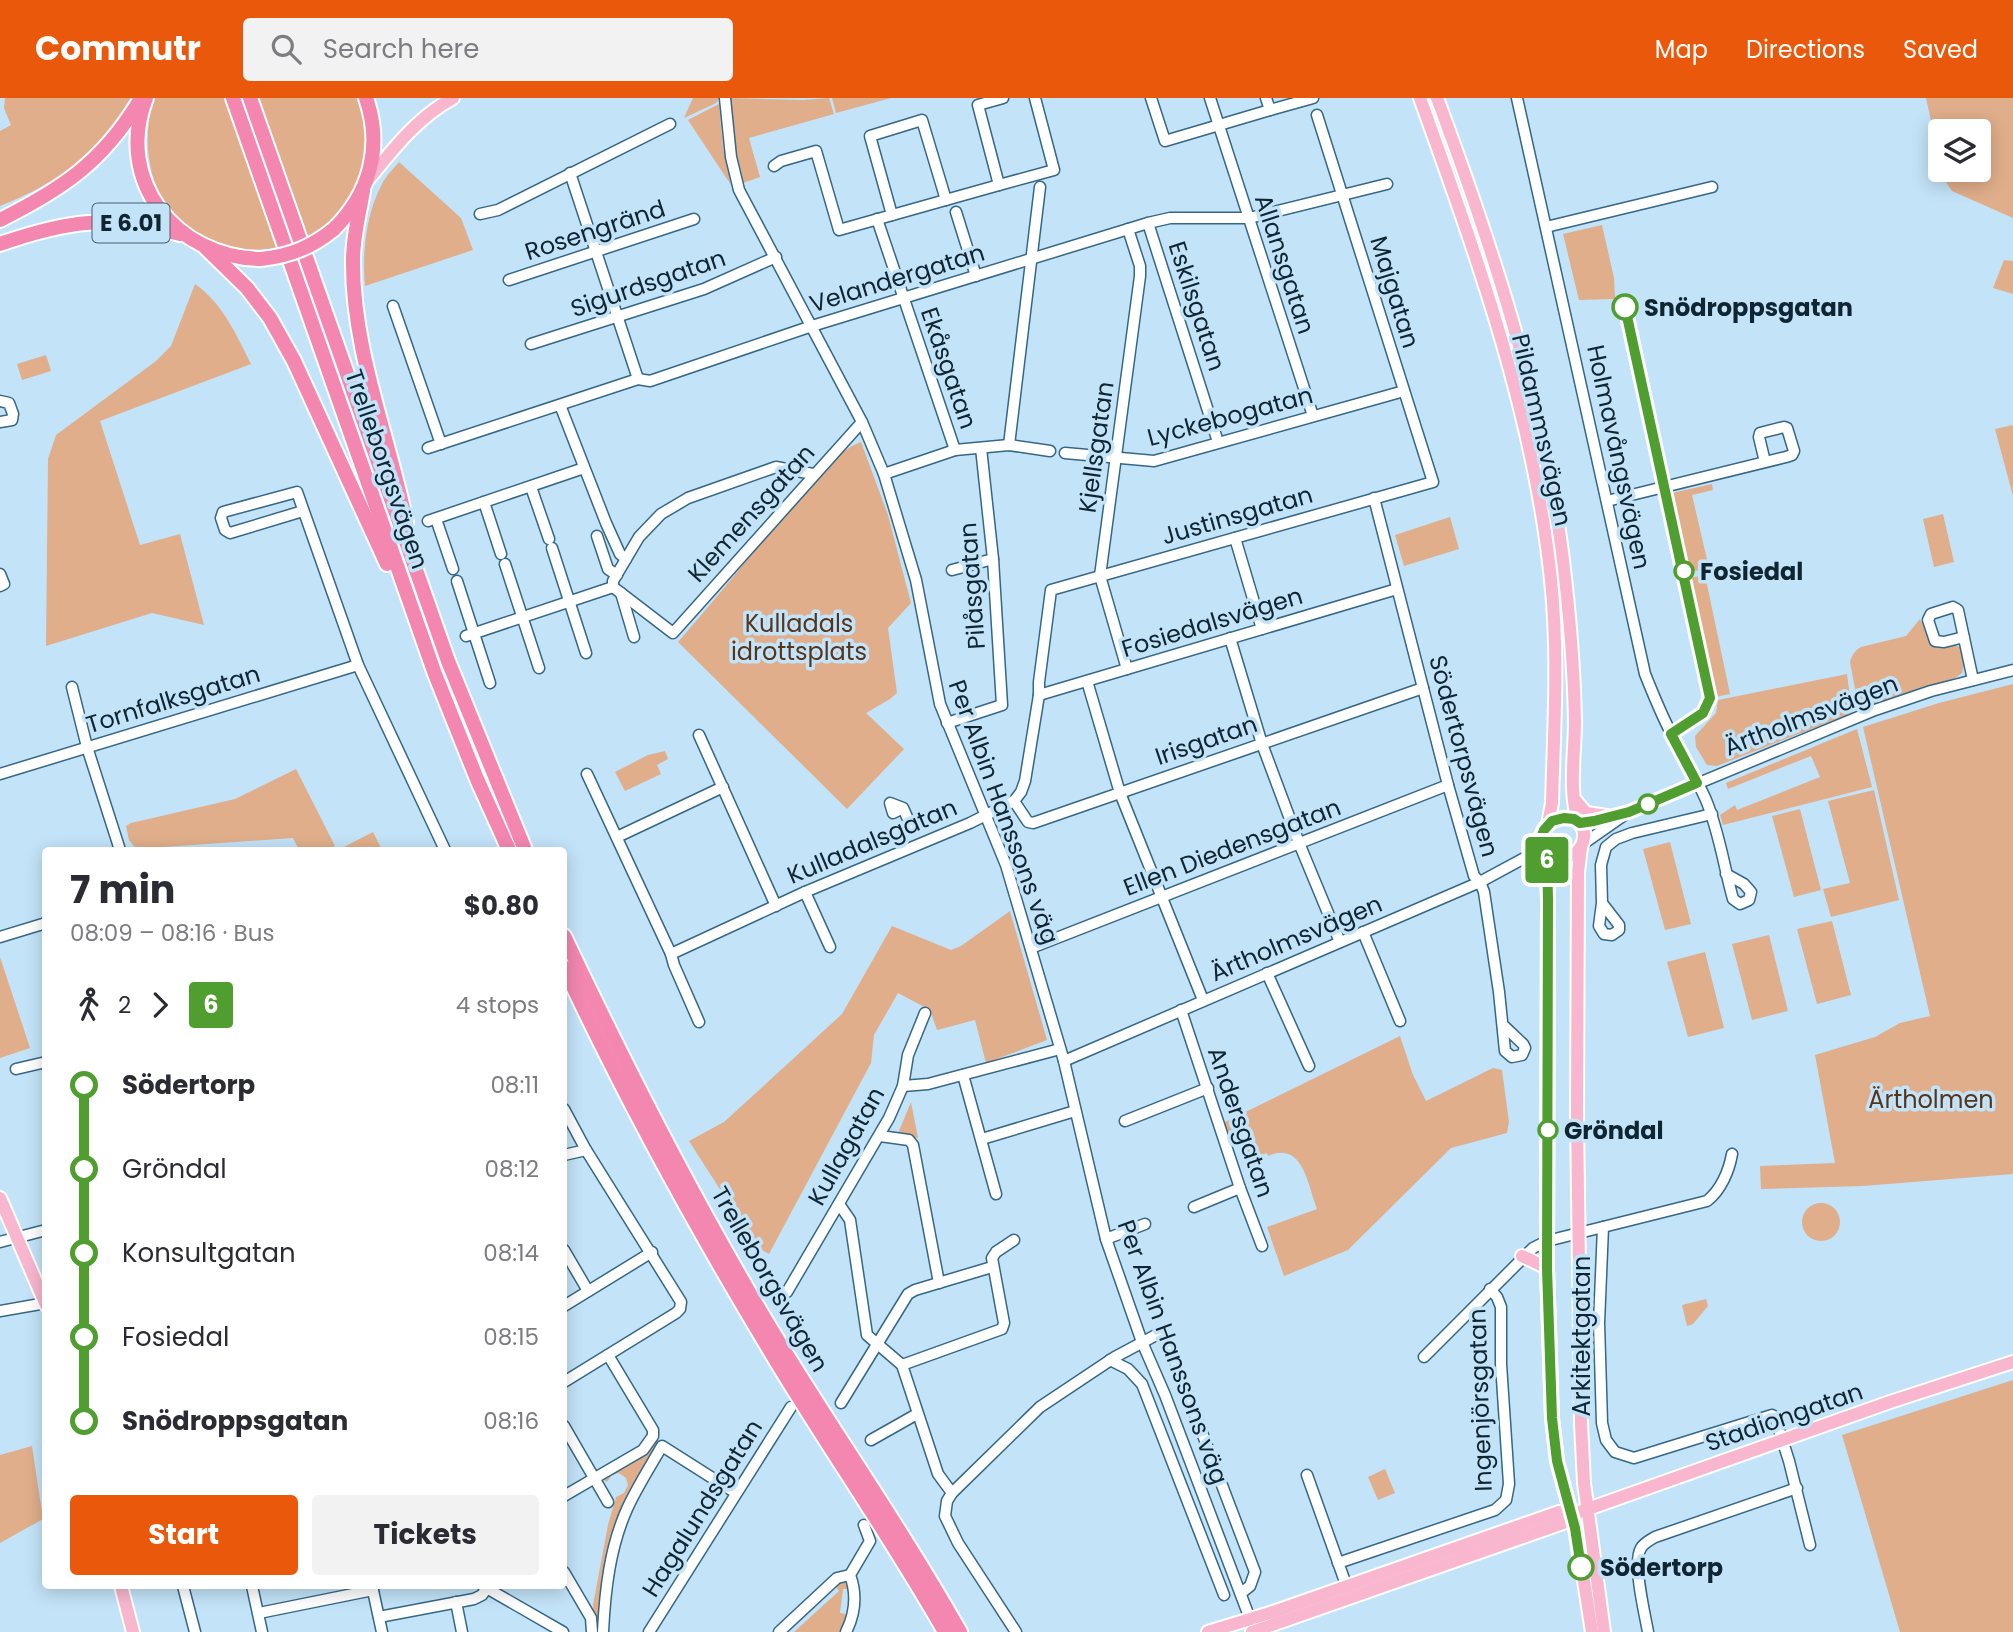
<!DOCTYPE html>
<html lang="en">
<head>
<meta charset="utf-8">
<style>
  body { margin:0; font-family:Poppins,sans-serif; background:#f2f2f3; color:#2b2b33; height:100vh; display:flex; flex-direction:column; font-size:26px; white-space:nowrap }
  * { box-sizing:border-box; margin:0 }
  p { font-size:23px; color:#7c7c81 }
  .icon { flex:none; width:38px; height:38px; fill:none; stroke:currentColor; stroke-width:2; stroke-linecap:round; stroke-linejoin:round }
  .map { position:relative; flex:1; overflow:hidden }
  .sheet { position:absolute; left:42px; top:749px; width:525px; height:742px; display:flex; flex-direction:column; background:#fff; border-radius:7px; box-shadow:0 4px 18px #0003 }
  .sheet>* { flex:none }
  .badge { padding:0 14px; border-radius:5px; font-size:24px; line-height:46px }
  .buttons { position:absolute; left:1928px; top:21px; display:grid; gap:14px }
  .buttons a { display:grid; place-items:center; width:63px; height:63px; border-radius:7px; background:#fff; box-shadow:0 4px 18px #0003; font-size:35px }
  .map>.badge { position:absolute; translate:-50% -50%; box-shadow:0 0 0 4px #fff }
  .legs { display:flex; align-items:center; gap:10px; height:77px; padding:0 28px; font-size:23px }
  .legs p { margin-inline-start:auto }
  .overview { display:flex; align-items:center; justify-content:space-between; height:119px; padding:0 28px }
  h1 { font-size:38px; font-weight:700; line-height:52px }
  .action { display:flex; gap:14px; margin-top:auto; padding:14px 28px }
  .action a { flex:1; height:80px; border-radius:7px; background:#ea580c; color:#fff; font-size:28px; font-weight:700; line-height:80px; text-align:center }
  .action a+a { background:#f2f2f3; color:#2b2b33 }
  ul { padding:0 28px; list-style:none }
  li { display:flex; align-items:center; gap:24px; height:84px; font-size:26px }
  li i { display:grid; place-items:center; width:10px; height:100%; margin:0 9px; background:currentColor }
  li i::after { content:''; width:18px; height:18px; margin:-9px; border:5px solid; border-radius:50%; background:#fff }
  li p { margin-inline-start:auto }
  li:first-child i { background:linear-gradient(#0000 50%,currentColor 0) }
  li:last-child i { background:linear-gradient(currentColor 50%,#0000 0) }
  header { display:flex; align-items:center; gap:42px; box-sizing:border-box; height:98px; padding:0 35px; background:#ea580c; color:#fff }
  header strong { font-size:33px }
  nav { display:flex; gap:38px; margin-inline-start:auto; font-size:24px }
  .search { width:490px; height:63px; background:#f2f2f3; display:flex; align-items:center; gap:18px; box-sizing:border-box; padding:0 24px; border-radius:7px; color:#7c7c81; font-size:26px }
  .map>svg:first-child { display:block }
  .green { fill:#e0ae8a }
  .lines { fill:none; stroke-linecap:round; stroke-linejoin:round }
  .minor-casing { stroke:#356786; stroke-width:13 }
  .major-casing { stroke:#fff; stroke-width:16 }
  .highway-casing { stroke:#fff; stroke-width:18 }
  .minor { stroke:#fff; stroke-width:10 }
  .major { stroke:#f8b7cf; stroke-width:12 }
  .highway { stroke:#f387af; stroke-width:14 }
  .highway-bridge-casing { stroke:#fff; stroke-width:18; stroke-linecap:butt }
  .highway-bridge { stroke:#f387af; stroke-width:14 }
  .line-1-casing { stroke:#fff; stroke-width:16 }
  .line-1 { stroke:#509e2f; stroke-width:10 }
  .stop-1-dot { fill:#fff; stroke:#509e2f; stroke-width:3.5 }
  .labels { text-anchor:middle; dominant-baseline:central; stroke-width:7; stroke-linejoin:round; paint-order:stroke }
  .shield { fill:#c3e3f8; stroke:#465e6d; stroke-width:2 }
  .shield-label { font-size:23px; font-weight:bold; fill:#102532 }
  .street-label { font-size:24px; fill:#102532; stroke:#c3e3f8 }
  .stop-label { font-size:24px; font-weight:bold; fill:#102532; stroke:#c3e3f8; text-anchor:start }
  .park-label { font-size:24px; fill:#56351b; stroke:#c3e3f8 }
</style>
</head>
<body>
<header>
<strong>Commutr</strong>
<div class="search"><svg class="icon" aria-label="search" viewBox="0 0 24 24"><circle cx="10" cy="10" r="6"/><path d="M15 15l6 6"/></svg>Search here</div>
<nav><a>Map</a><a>Directions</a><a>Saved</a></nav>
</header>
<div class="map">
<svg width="2013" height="1534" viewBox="0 0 2013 1534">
  <rect width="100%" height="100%" fill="#c3e3f8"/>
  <g class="green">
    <path d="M5,0H135C130,9 126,21 119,29C87,65 45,90 0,108V33L11,27L4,10Z"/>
    <path d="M154,0H226L279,150C264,151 250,153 235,151C162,139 134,65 154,0Z"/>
    <path d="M259,0H359C374,39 367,86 339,118C331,127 317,133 307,139Z"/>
    <path d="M693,0H719V1L716,5L684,20Z"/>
    <path d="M730,0L803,2L829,0L834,16L749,40L760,79L743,85L737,68Z"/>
    <path d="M832,0H891L836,15Z"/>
    <path d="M1926,0H2013V120L1952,93L1944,81L1942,72H1979V33H1941V68Z"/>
    <path d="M719,6L723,50L731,87L688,22Z"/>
    <path d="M399,64L461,120L473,152L365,188C362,155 366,116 382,86C386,78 393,71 399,64Z"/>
    <path d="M1602,127L1614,180L1615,201L1579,202L1563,136Z"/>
    <path d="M2004,162L2013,163V196L1993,190Z"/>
    <path d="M195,186C223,206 236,236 251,266L100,323L140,447L180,436L204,527L152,515L46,548L48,361L56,337L156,263L171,248Z"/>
    <path d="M46,257L51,273L22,282L17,266Z"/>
    <path d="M2013,327V398L1995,331Z"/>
    <path d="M861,344L888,417L911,505L888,530L897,595L890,601L866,615L904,651L847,711L678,544C722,494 763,440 808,390C824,374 839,352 861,344Z"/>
    <path d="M1712,386L1713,392L1692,397L1709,470L1690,474L1672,395Z"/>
    <path d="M1943,416L1954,464L1934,469L1923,421Z"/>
    <path d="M1450,419L1459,451L1404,468L1395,437Z"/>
    <path d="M1705,477L1730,596L1715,599L1689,480Z"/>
    <path d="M1920,521L1933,549L1950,546L1960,549L1964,566L1962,575L1955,580L1859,612L1850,564C1852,557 1855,552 1861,549L1906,538Z"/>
    <path d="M1847,576L1852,615L1717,668L1707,667L1696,649L1695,638L1716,615L1718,602Z"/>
    <path d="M2013,586V1076L1863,1088L1761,1091L1760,1068L1835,1065L1815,957L1875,939L1900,925L1930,918L1863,629L1939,605Z"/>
    <path d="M1857,631L1872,689L1723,727L1720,717L1735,707L1737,712L1820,679L1811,658L1728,691L1726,685Z"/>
    <path d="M665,653L668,661L657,667L661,676L625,693L615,674L648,657Z"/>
    <path d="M296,671L335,748L327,752H299L293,740L136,751L129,742L126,728L131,725L235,701Z"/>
    <path d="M1874,692L1899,802L1831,819L1823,791L1850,785L1828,703Z"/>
    <path d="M1800,711L1821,792L1794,799L1772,718Z"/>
    <path d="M373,734L382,752H337H338Z"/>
    <path d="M1670,744L1691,826L1665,832L1643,751Z"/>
    <path d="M1010,813L1047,942L986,965L975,922L937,932L930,912L898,895L874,937L871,965L769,1156L757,1149L689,1043L724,1024L842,916L892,828L951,852L961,848Z"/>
    <path d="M1832,823L1851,897L1817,906L1797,831Z"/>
    <path d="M1769,837L1788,913L1752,922L1732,846Z"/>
    <path d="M1705,854L1724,930L1688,939L1667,864Z"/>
    <path d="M0,859L30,950L0,960Z"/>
    <path d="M1400,938L1413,977L1426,1003L1493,970L1502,972L1509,1024L1507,1035L1451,1050L1348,1152L1284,1178L1267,1129L1317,1111C1307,1085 1303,1043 1268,1058L1267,1055L1242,1063L1239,1051L1255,1045L1248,1027L1225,1034L1223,1025Z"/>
    <path d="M911,1004L918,1040L897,1038Z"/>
    <circle cx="1821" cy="1124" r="19"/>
    <path d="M1706,1201L1708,1208L1693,1226L1687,1228L1682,1207Z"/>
    <path d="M2013,1282V1534H1900L1842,1337Z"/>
    <path d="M654,1342L659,1346L631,1401L599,1527L593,1514V1507L608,1427L616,1399L624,1395L628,1387L626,1380L619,1375L612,1377L607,1384L602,1381Z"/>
    <path d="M32,1348L43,1421L0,1445V1357Z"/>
    <path d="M1385,1371L1395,1395L1378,1402L1368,1379Z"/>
    <path d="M841,1483L845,1484L849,1491H843L840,1515L846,1516L841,1534H794L839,1493L835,1487Z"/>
  </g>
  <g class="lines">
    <g class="minor-casing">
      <g id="minor">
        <path d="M725,0L731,59L739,92L862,324L884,376L916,482L940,606L1006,767L1064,963L1106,1141L1142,1244L1165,1297L1255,1534"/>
        <path d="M1003,0L978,7L999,87L1054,72L1035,0"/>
        <path d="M1151,0L1165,43L1270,12"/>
        <path d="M1210,0L1313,318"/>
        <path d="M1266,0L1270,12L1313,0"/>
        <path d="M1517,0L1645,576C1653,596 1661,616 1671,635C1682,658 1696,679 1706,702C1719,733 1724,769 1733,801L1740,806L1749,802L1751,794L1744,786L1726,776"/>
        <path d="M774,68L781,63L816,53L839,132L999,87"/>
        <path d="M570,75L638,281"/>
        <path d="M956,114L976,178"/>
        <path d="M480,116L498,112L670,26"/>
        <path d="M892,117L870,38L922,22L946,102"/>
        <path d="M877,121L955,352"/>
        <path d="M1148,125L1218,344"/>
        <path d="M1546,129L1712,89"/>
        <path d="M509,182L694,121"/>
        <path d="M393,208L441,346"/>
        <path d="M531,246L704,191L776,159"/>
        <path d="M0,303L9,305L13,316L12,322L0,324"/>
        <path d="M560,307L606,425L620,456L626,461"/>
        <path d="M1009,347L1040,89"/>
        <path d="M428,350L638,281L650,283L812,228L1148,125L1170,120H1249L1387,86"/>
        <path d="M1065,355L1154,363L1404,293"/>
        <path d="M884,376L955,352L1009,347L1050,353"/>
        <path d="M531,389L549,441"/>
        <path d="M1374,400L1448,687L1474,778L1480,784L1484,794L1499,894L1505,953L1512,959L1522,957L1525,950L1523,946L1503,927"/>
        <path d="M1607,403L1786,359L1792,357L1794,353L1787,330L1784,329L1760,335L1759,339L1765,364"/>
        <path d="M484,404L501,456"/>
        <path d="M303,413L230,435L225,432L221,420L223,414L297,394L358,567L445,752"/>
        <path d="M436,421L453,471"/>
        <path d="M428,423L584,370"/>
        <path d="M597,438L608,471L617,477"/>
        <path d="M1235,440L1262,531"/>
        <path d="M552,450L586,555"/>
        <path d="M505,466L539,570"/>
        <path d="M952,472L993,461"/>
        <path d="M0,476L4,486L0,488"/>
        <path d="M457,483L490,585"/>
        <path d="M613,489L673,535L862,324"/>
        <path d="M621,495L634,539"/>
        <path d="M466,538L613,489V483L639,439L661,416L688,400L776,369L813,376"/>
        <path d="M1964,539L1944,544L1935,543L1928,522L1931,516L1953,509L1958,512L1973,582"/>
        <path d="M1230,540L1262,646L1299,745L1340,844"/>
        <path d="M1127,571L1100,478L1140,178V168L1128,131"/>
        <path d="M1087,583L1120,695L1203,902"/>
        <path d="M72,589L87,649L120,752"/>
        <path d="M1039,597L1397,491"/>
        <path d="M947,625L1002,607L993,461L981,350"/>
        <path d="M699,637L776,808"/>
        <path d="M0,676L358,567"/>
        <path d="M587,676L671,856L674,867L699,924"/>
        <path d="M1014,703L1028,724L1033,725L1423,590"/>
        <path d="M903,710L893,715L890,705L903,710L911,728"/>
        <path d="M1580,725L1629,714L1875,612L1931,593L2013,572"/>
        <path d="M617,739L723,689"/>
        <path d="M1583,746L1626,716"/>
        <path d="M805,794L830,849"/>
        <path d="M1602,805L1599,828L1604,836L1612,837L1619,832V827L1602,805L1601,767L1606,749L1616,741L1632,735L1712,716"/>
        <path d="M1363,834L1400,923"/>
        <path d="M0,839L46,825"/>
        <path d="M1031,850L1448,687"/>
        <path d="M671,856L805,794L970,725L1014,703L1021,694L1025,683L1039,597V584L1051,492L1433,384L1317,17"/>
        <path d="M1267,875L1309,968"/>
        <path d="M1181,912L1240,1090L1262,1148"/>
        <path d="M1064,963L1480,784L1543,750"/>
        <path d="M16,971L46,964"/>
        <path d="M963,977L996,1096"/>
        <path d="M903,988L928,986L1060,951"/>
        <path d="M564,1011L586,1052L681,1204L680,1211L676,1215L564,1284"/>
        <path d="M1125,1023L1208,990"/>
        <path d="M880,1038L909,1042L913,1047L939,1185"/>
        <path d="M982,1041L1075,1013"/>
        <path d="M1732,1056C1729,1073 1721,1092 1707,1103L1603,1129L1599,1225L1602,1325L1606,1342L1615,1354L1634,1360L1772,1317L1775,1319L1789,1363L1810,1447"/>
        <path d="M564,1057L586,1052"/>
        <path d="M839,1106L850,1122L867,1237L902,1267L938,1376L952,1395"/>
        <path d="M1194,1109L1240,1090"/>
        <path d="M1106,1141L1145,1126"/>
        <path d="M0,1144L46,1132"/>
        <path d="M564,1152L588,1193"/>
        <path d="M787,1194L889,1020L903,988L908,957L925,915"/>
        <path d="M564,1208L652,1154"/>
        <path d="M0,1213L46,1205"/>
        <path d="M1424,1259L1533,1150L1547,1143L1603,1129"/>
        <path d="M1110,1262L1128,1271L1142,1286L1224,1497"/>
        <path d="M902,1267L1002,1231L1004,1225L992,1160L996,1154L1014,1142"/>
        <path d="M841,1305L908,1196L915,1192L992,1169"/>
        <path d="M564,1328L608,1404"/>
        <path d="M871,1342L917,1316"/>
        <path d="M1307,1377L1349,1495"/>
        <path d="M564,1398L643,1352L653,1338V1332L608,1257"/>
        <path d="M1338,1465L1495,1412L1506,1402L1509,1386L1501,1266V1209L1497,1199L1490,1191"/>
        <path d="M564,1474L591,1520L592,1534"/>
        <path d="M183,1488L195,1534"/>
        <path d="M252,1488L262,1534"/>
        <path d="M372,1488L382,1534"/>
        <path d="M483,1488L563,1534"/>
        <path d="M456,1504L462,1534"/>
        <path d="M259,1515L373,1492"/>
        <path d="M379,1519L474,1501L482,1497L487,1490"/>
        <path d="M603,1534C605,1492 610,1449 627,1411C637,1389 650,1369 662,1348L736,1395"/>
        <path d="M649,1534L791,1309"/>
        <path d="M779,1534L837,1480L850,1477"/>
        <path d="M846,1534C855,1516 857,1496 850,1477L870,1443L864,1427"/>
        <path d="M1016,1534L958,1445L945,1418L947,1403L952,1395L1040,1309L1115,1259L1158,1236H1163L1166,1240L1255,1474L1250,1488L1241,1495"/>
        <path d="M1648,1534C1645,1516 1632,1465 1641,1450C1644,1445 1650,1442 1655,1439L1797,1390"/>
      </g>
    </g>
    <g class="major-casing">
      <g id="major">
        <path d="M1420,0C1476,156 1534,316 1551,482C1559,557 1554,630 1552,705L1548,726"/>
        <path d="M1437,0C1492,148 1541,297 1562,454C1569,511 1574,567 1575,624C1575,653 1568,697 1579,724"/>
        <path d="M368,82C393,51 418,19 453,0"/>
        <path d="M1575,702L1586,715L1607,718"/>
        <path d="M1581,749L1578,774L1577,1018L1581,1326L1584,1385L1604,1534"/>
        <path d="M1545,753C1586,778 1600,715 1561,720C1549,721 1537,735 1542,748C1544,754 1546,756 1547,763C1548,776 1547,788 1548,801L1547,1170L1552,1320L1557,1363L1577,1438L1592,1534"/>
        <path d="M0,1100L46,1207"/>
        <path d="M1522,1158L1547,1170"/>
        <path d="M121,1488L133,1534"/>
        <path d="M1208,1534L1270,1515L1559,1414L1571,1417"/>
        <path d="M1252,1534L1563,1425L1571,1417L1890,1304L2013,1264"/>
      </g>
    </g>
    <g class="highway-casing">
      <g id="highway">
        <path d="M146,0C114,83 176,160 261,161"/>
        <path d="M233,0L435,576L477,681L509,752"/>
        <path d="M250,0L448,563L525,752"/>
        <path d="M363,93C359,116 353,139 353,162C352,251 388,337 406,424"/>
        <path d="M0,122C62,91 103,64 140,2"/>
        <path d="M334,131C370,95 383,49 366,0"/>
        <path d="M0,146C69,122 108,117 180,136"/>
        <path d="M206,150L247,190L270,220L294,263L387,466"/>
        <path d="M564,838C625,967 690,1095 763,1218C827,1325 899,1426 960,1534"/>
        <path d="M564,869C627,1004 700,1137 777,1264C832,1355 893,1442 945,1534"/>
      </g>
    </g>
    <use href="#minor" class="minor"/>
    <use href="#major" class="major"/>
    <use href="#highway" class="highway"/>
    <g class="highway-bridge-casing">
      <path id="highway-bridge" d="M261,161C290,158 312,149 334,131"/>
    </g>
    <use href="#highway-bridge" class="highway-bridge"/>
  </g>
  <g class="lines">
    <g class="line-1-casing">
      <path id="line-1" d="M1581,1469L1575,1430L1557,1363L1552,1320L1547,1170L1548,801L1547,760L1541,747V740L1544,732L1552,723L1564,720L1574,721L1580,725L1594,723L1629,714L1697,685L1671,636L1703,615L1710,600L1625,209"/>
    </g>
    <use href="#line-1" class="line-1"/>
  </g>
  <g class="stop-1-dot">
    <circle cx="1625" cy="209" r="12"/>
    <circle cx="1684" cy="473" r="9"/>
    <circle cx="1648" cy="706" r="9"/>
    <circle cx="1548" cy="1032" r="9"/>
    <circle cx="1581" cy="1469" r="12"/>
  </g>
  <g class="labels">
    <rect class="shield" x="92.5" y="105.5" width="77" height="39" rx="5"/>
    <g class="shield-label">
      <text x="131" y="125">E 6.01</text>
    </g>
    <g class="street-label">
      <text transform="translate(595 132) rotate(-18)">Rosengränd</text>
      <text transform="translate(1285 166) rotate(72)">Allansgatan</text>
      <text transform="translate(897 180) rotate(-17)">Velandergatan</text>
      <text transform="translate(648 185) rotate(-19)">Sigurdsgatan</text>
      <text transform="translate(1395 194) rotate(73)">Majgatan</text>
      <text transform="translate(1197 208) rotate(72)">Eskilsgatan</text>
      <text transform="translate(949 270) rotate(71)">Ekåsgatan</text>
      <text transform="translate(1230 318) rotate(-15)">Lyckebogatan</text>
      <text transform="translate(1542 332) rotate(77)">Pildammsvägen</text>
      <text transform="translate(1096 349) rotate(-82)">Kjellsgatan</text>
      <text transform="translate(1619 359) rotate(78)">Holmavångsvägen</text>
      <text transform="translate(387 371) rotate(71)">Trelleborgsvägen</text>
      <text transform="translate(751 415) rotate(-48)">Klemensgatan</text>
      <text transform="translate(1237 417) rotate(-16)">Justinsgatan</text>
      <text transform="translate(972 488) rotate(-94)">Pilåsgatan</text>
      <text transform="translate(1212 524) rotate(-17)">Fosiedalsvägen</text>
      <text transform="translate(173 601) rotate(-17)">Tornfalksgatan</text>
      <text transform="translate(1811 617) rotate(-21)">Ärtholmsvägen</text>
      <text transform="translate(1206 642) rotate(-19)">Irisgatan</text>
      <text transform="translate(1464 658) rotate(75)">Södertorpsvägen</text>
      <text transform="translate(1004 714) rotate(70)">Per Albin Hanssons väg</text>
      <text transform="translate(872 743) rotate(-23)">Kulladalsgatan</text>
      <text transform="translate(1232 749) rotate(-21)">Ellen Diedensgatan</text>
      <text transform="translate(1296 840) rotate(-23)">Ärtholmsvägen</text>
      <text transform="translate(1241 1024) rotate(71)">Andersgatan</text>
      <text transform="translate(846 1048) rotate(-61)">Kullagatan</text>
      <text transform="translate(770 1181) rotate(60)">Trelleborgsvägen</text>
      <text transform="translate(1581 1238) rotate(-90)">Arkitektgatan</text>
      <text transform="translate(1173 1254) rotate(70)">Per Albin Hanssons väg</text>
      <text transform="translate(1480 1302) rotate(-92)">Ingenjörsgatan</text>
      <text transform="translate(1784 1319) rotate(-19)">Stadiongatan</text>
      <text transform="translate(702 1410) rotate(-58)">Hagalundsgatan</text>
    </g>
    <g class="stop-label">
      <text x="1644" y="209">Snödroppsgatan</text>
      <text x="1700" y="473">Fosiedal</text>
      <text x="1564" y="1032">Gröndal</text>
      <text x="1600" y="1469">Södertorp</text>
    </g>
    <g class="park-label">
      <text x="799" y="525">Kulladals<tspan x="799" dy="28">idrottsplats</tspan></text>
      <text x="1931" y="1001">Ärtholmen</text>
    </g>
  </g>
</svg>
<div class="buttons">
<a><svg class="icon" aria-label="layers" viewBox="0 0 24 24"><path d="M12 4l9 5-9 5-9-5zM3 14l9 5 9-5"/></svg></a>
</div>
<b class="badge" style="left:1547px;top:762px;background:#509e2f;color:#fff">6</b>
<section class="sheet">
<div class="overview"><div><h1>7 min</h1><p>08:09 – 08:16 · Bus</p></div><b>$0.80</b></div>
<div class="legs"><svg class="icon" aria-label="walk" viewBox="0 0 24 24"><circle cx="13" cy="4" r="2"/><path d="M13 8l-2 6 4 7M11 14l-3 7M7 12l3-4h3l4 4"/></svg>2<svg class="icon" aria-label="forward" viewBox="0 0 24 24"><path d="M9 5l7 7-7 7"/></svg><b class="badge" style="background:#509e2f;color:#fff">6</b><p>4 stops</p></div>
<ul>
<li><i style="color:#509e2f"></i><b>Södertorp</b><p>08:11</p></li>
<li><i style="color:#509e2f"></i><span>Gröndal</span><p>08:12</p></li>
<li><i style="color:#509e2f"></i><span>Konsultgatan</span><p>08:14</p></li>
<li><i style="color:#509e2f"></i><span>Fosiedal</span><p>08:15</p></li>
<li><i style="color:#509e2f"></i><b>Snödroppsgatan</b><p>08:16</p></li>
</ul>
<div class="action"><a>Start</a><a>Tickets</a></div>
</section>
</div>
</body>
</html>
